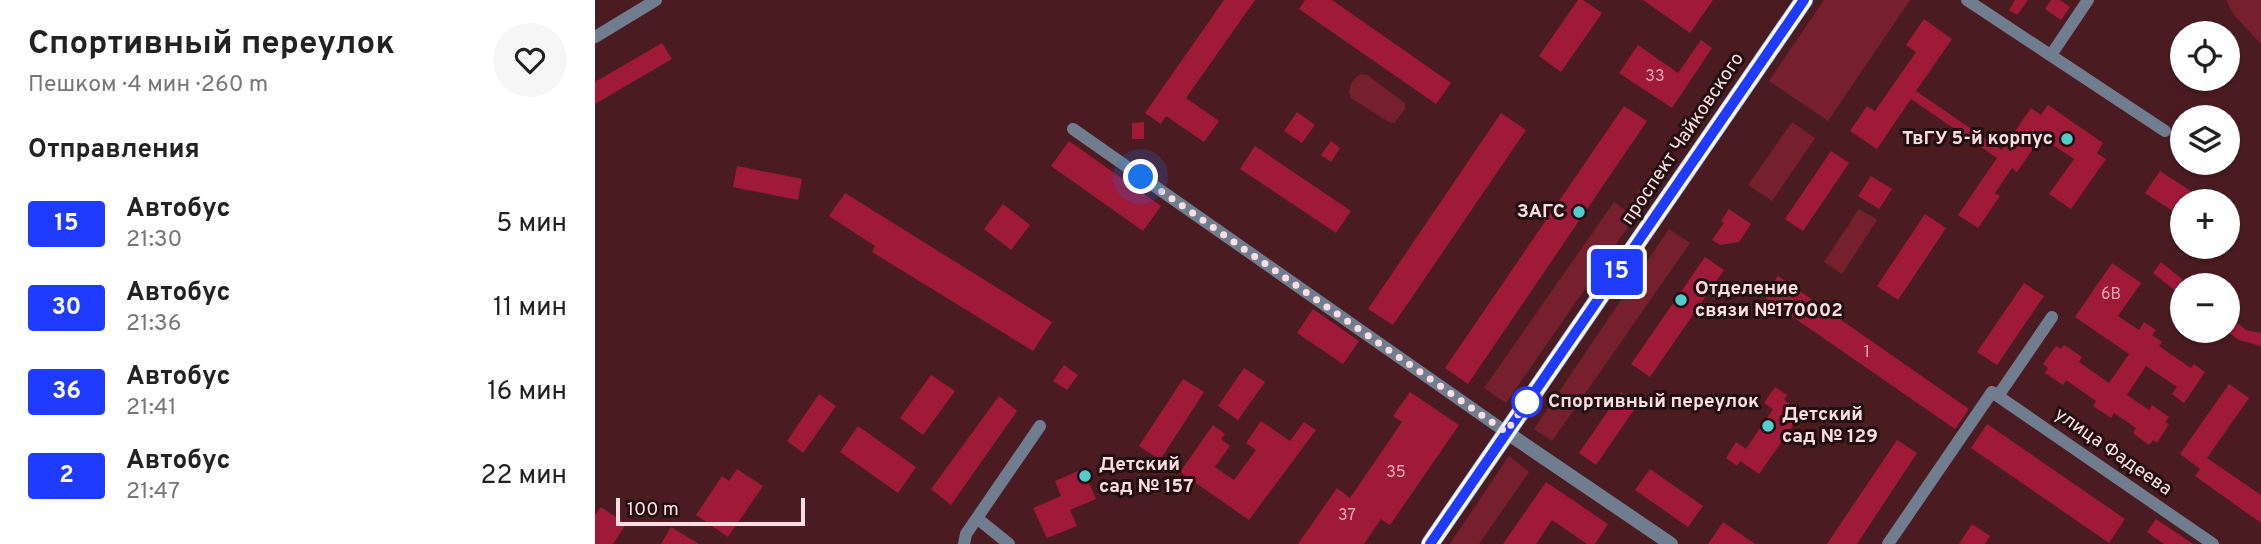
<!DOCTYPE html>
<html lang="ru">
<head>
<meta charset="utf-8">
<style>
  body { margin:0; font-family:Overpass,sans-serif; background:#f6f6f6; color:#222; height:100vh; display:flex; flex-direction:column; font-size:26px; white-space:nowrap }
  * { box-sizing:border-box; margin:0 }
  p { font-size:23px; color:#767676 }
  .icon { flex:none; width:38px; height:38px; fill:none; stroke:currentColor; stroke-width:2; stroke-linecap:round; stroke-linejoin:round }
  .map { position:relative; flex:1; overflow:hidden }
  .details { display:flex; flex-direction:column; background:#fff; width:595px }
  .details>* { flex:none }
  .badge { padding:0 14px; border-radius:5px; font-size:24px; line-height:46px }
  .buttons { position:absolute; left:1575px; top:21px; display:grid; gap:14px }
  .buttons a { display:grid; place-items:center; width:70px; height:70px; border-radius:50%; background:#fff; box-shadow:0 2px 5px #0004; font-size:35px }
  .scale { position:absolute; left:21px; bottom:18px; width:189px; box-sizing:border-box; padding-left:7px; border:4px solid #fddddf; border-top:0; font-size:19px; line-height:24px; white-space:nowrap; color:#fddddf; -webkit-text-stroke:5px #230e10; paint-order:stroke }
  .you { position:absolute; width:35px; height:35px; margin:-18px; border:5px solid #fff; border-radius:50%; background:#1a73e8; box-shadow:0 0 0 10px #1a73e833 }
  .map>.badge { position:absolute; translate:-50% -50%; box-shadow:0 0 0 4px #fff }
  h2 { padding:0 28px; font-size:26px; line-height:63px }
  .round { display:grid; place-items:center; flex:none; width:74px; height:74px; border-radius:37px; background:#f6f6f6 }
  .head { display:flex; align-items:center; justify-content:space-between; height:119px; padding:0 28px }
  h1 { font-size:33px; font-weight:700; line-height:52px }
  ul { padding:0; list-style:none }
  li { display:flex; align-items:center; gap:21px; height:84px; padding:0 28px }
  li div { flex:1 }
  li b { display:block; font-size:26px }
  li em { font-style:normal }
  li .badge { min-width:77px; font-weight:700; text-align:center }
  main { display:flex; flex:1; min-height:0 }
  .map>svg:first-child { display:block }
  .green { fill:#76202f }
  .building { fill:#9f1939 }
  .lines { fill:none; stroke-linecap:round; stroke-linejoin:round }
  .minor { stroke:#707d8f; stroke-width:12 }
  .tertiary { stroke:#707d8f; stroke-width:14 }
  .primary { stroke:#b2cef2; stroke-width:18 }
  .line-casing { stroke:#fff; stroke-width:16 }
  .line { stroke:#1f3bff; stroke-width:10 }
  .walk { stroke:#fddddf; stroke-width:7; stroke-dasharray:0 12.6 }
  .poi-dot { fill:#52cdcc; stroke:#230e10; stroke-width:2.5 }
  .stop-dot { fill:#fff; stroke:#1f3bff; stroke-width:3.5 }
  .labels { text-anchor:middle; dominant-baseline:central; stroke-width:6; stroke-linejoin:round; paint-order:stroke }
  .number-label { font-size:16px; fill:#e6acb6 }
  .street-label { font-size:19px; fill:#fddddf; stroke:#230e10 }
  .poi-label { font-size:19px; font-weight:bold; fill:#fddddf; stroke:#230e10; text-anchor:start }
  .stop-label { font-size:19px; font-weight:bold; fill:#fddddf; stroke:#230e10; text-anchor:start }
</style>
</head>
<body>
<main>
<section class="details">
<div class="head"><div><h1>Спортивный переулок</h1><p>Пешком · 4 мин · 260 m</p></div><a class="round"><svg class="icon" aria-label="heart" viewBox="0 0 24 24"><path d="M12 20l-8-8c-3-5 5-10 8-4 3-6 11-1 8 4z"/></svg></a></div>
<h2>Отправления</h2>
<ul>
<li><span class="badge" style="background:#1f3bff;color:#fff">15</span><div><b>Автобус</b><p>21:30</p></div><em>5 мин</em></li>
<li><span class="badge" style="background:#1f3bff;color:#fff">30</span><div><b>Автобус</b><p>21:36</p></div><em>11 мин</em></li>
<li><span class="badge" style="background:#1f3bff;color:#fff">36</span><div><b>Автобус</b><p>21:41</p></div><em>16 мин</em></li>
<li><span class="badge" style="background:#1f3bff;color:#fff">2</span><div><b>Автобус</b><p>21:47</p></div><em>22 мин</em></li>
</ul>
</section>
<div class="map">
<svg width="1666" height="544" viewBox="0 0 1666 544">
  <rect width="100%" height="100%" fill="#4a1c22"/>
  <g class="green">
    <path d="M1229,0H1315L1233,121L1174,81Z"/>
    <path d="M1631,0H1666V44L1639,15Z"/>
    <path d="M766,74L772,75L810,103V109L799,123L794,122L756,98L754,92C755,84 759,78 766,74Z"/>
    <path d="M1197,122L1220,138L1177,201L1153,185Z"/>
    <path d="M1065,159L1075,166L911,403L889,388L1019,202L1030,210Z"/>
    <path d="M1264,209L1282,220L1247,274L1229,262Z"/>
    <path d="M1074,229L1095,243L957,441L939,429Z"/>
    <path d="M914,456L934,472L884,544H855Z"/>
  </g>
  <g class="building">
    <path d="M629,0H660L591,98L624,121L609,142L571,116L566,124L550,113Z"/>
    <path d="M710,0H737L856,83L841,104L704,9Z"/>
    <path d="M983,0H988L1007,13L966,72L944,56Z"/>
    <path d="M1048,0H1118L1095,33Z"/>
    <path d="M1420,0H1433L1422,15L1414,10Z"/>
    <path d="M1456,0H1465L1475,7L1466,20L1450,9Z"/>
    <path d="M1329,19L1357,39L1321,91L1407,150L1436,108L1446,115L1453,105L1508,143L1502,153L1511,159L1476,209L1454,194L1479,159L1446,137L1422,172L1417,168L1400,193L1405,196L1383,228L1363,215L1402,158L1316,99L1282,149L1255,131L1272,106L1280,111L1321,52L1311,45Z"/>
    <path d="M1106,40L1117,48L1077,108L1024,73L1043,45L1083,73Z"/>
    <path d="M67,43L77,59L0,104V82Z"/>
    <path d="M1029,106L1052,121L873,384L850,368Z"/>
    <path d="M702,112L720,125L707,143L689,131Z"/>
    <path d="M906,113L931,130L798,325L773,309Z"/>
    <path d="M549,122V139H537V123Z"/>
    <path d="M474,141L566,206L548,231L456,166Z"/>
    <path d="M736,141L745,148L736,162L726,155Z"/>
    <path d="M660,146L756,211L741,233L645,169Z"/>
    <path d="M1236,151L1254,163L1208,231L1190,219Z"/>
    <path d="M142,166L207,179L203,200L138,187Z"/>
    <path d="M1565,171L1611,201H1587V217L1550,193Z"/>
    <path d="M1276,176L1297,189L1284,209L1263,196Z"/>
    <path d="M250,193L457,322L438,351L277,252L280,246L234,216Z"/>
    <path d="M408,204L435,225L416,250L389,229Z"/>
    <path d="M1134,209L1156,224L1144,242L1125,245L1117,240L1129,223L1126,221Z"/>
    <path d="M1330,214L1351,228L1303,300L1282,286Z"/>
    <path d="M1110,257L1129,270L1055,377L1036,364Z"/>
    <path d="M1566,262L1587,279V296L1558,273Z"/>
    <path d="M1517,263L1546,283L1523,316L1544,330L1549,322L1561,330L1557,335L1567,342L1564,346L1596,368L1599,364L1610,372L1589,403L1577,394L1582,387L1551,366L1532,395L1554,410L1557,405L1574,417L1570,422L1574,424L1562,443L1558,440L1554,445L1538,433L1541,428L1519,413L1516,418L1498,406L1501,401L1471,380L1468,385L1450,373L1453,368L1448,364L1461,346L1466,349L1469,345L1487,357L1484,362L1514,383L1534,354L1480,317Z"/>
    <path d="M1183,276L1374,409L1360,429L1169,297Z"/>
    <path d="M1429,283L1449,296L1402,365L1382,352Z"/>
    <path d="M718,309L764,341L748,364L702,333Z"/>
    <path d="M1633,315L1651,330L1666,333V346L1644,340L1633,332Z"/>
    <path d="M469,365L483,375L472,390L458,381Z"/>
    <path d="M649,368L670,382L643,420L623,406Z"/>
    <path d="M336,375L360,391L328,435L305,418Z"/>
    <path d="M588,379L609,392L565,460L544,446Z"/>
    <path d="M1634,384L1654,398L1612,458L1666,495V523L1600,476L1605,469L1585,454Z"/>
    <path d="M1180,387L1192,395L1189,400L1207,413L1164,474L1145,461L1142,466L1131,458L1141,442L1151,449L1178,409L1169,403Z"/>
    <path d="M815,392L864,425L795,525L786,519L769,544H703L742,488L755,498L807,422L798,416Z"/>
    <path d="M1026,392L1043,404L1001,465L984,453Z"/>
    <path d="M224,394L241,406L208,453L192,441Z"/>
    <path d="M404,396L422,411L356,505L336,489Z"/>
    <path d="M666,421L695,441L709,422L721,430L654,520L585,472L618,425L630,434L626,439L635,446L620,467L639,480L661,450L651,443Z"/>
    <path d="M1392,424L1530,519L1514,543L1376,448Z"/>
    <path d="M263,426L321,467L303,493L245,452Z"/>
    <path d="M1302,440L1322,453L1262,544H1232Z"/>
    <path d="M142,469L168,486L133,537L101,515L127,476L134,481Z"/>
    <path d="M488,469L501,499L475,510L482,526L452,538L438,508L466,496L460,481Z"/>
    <path d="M1055,469L1108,506L1093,527L1040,490Z"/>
    <path d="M951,482L1013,524L1000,544H992L957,520L941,544H908Z"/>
    <path d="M6,507L31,524L18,544H0V515Z"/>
    <path d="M1561,519L1598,544H1569L1552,532Z"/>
    <path d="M1128,522L1160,544H1113Z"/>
    <path d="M1377,524L1395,536L1390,544H1364Z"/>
    <path d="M76,527L104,544H66Z"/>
  </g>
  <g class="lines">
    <g class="minor">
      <path d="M1372,0L1570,131"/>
      <path d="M0,37L61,0"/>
      <path d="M1456,55L1493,0"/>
      <path d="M478,129L911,432"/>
      <path d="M1403,396L1457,317"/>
      <path d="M383,519L414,544"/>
      <path d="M369,544L371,534L445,426"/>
      <path d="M1293,544L1397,392L1618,544"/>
    </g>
    <path class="tertiary" d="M911,432L1076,544"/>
    <path class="primary" d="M835,544L1209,0"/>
  </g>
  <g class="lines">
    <g class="line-casing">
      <path id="line" d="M835,544L1209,0"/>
    </g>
    <use href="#line" class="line"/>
    <path class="walk" d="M546,177L911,432L932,402"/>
  </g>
  <g class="poi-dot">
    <circle cx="1472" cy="139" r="7"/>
    <circle cx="984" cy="212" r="7"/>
    <circle cx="1086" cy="300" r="7"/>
    <circle cx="1173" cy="426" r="7"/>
    <circle cx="490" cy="476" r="7"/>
  </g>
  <circle class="stop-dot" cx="932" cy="402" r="14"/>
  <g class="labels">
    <g class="number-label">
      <text x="1060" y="77">33</text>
      <text x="1516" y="295">6В</text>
      <text x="1272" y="353">1</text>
      <text x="801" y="473">35</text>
      <text x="752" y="516">37</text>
    </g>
    <g class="street-label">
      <text transform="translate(1088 139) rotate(-56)">проспект Чайковского</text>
      <text transform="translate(1518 452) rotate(35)">улица Фадеева</text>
    </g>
    <g class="poi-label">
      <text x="1458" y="139" text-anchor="end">ТвГУ 5-й корпус</text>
      <text x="970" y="212" text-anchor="end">ЗАГС</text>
      <text x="1100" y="289">Отделение<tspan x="1100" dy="22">связи №170002</tspan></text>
      <text x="1187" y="415">Детский<tspan x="1187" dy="22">сад № 129</tspan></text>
      <text x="504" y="465">Детский<tspan x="504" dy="22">сад № 157</tspan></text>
    </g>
    <g class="stop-label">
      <text x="953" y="402">Спортивный переулок</text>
    </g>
  </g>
</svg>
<div class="buttons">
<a><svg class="icon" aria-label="locate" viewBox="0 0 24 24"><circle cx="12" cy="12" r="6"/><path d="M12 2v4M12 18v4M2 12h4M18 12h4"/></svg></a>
<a><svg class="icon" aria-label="layers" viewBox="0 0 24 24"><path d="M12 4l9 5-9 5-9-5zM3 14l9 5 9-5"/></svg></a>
<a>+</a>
<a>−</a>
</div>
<div class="scale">100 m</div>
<div class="you" style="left:546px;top:177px"></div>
<b class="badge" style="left:1022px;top:272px;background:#1f3bff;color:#fff">15</b>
</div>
</main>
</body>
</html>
